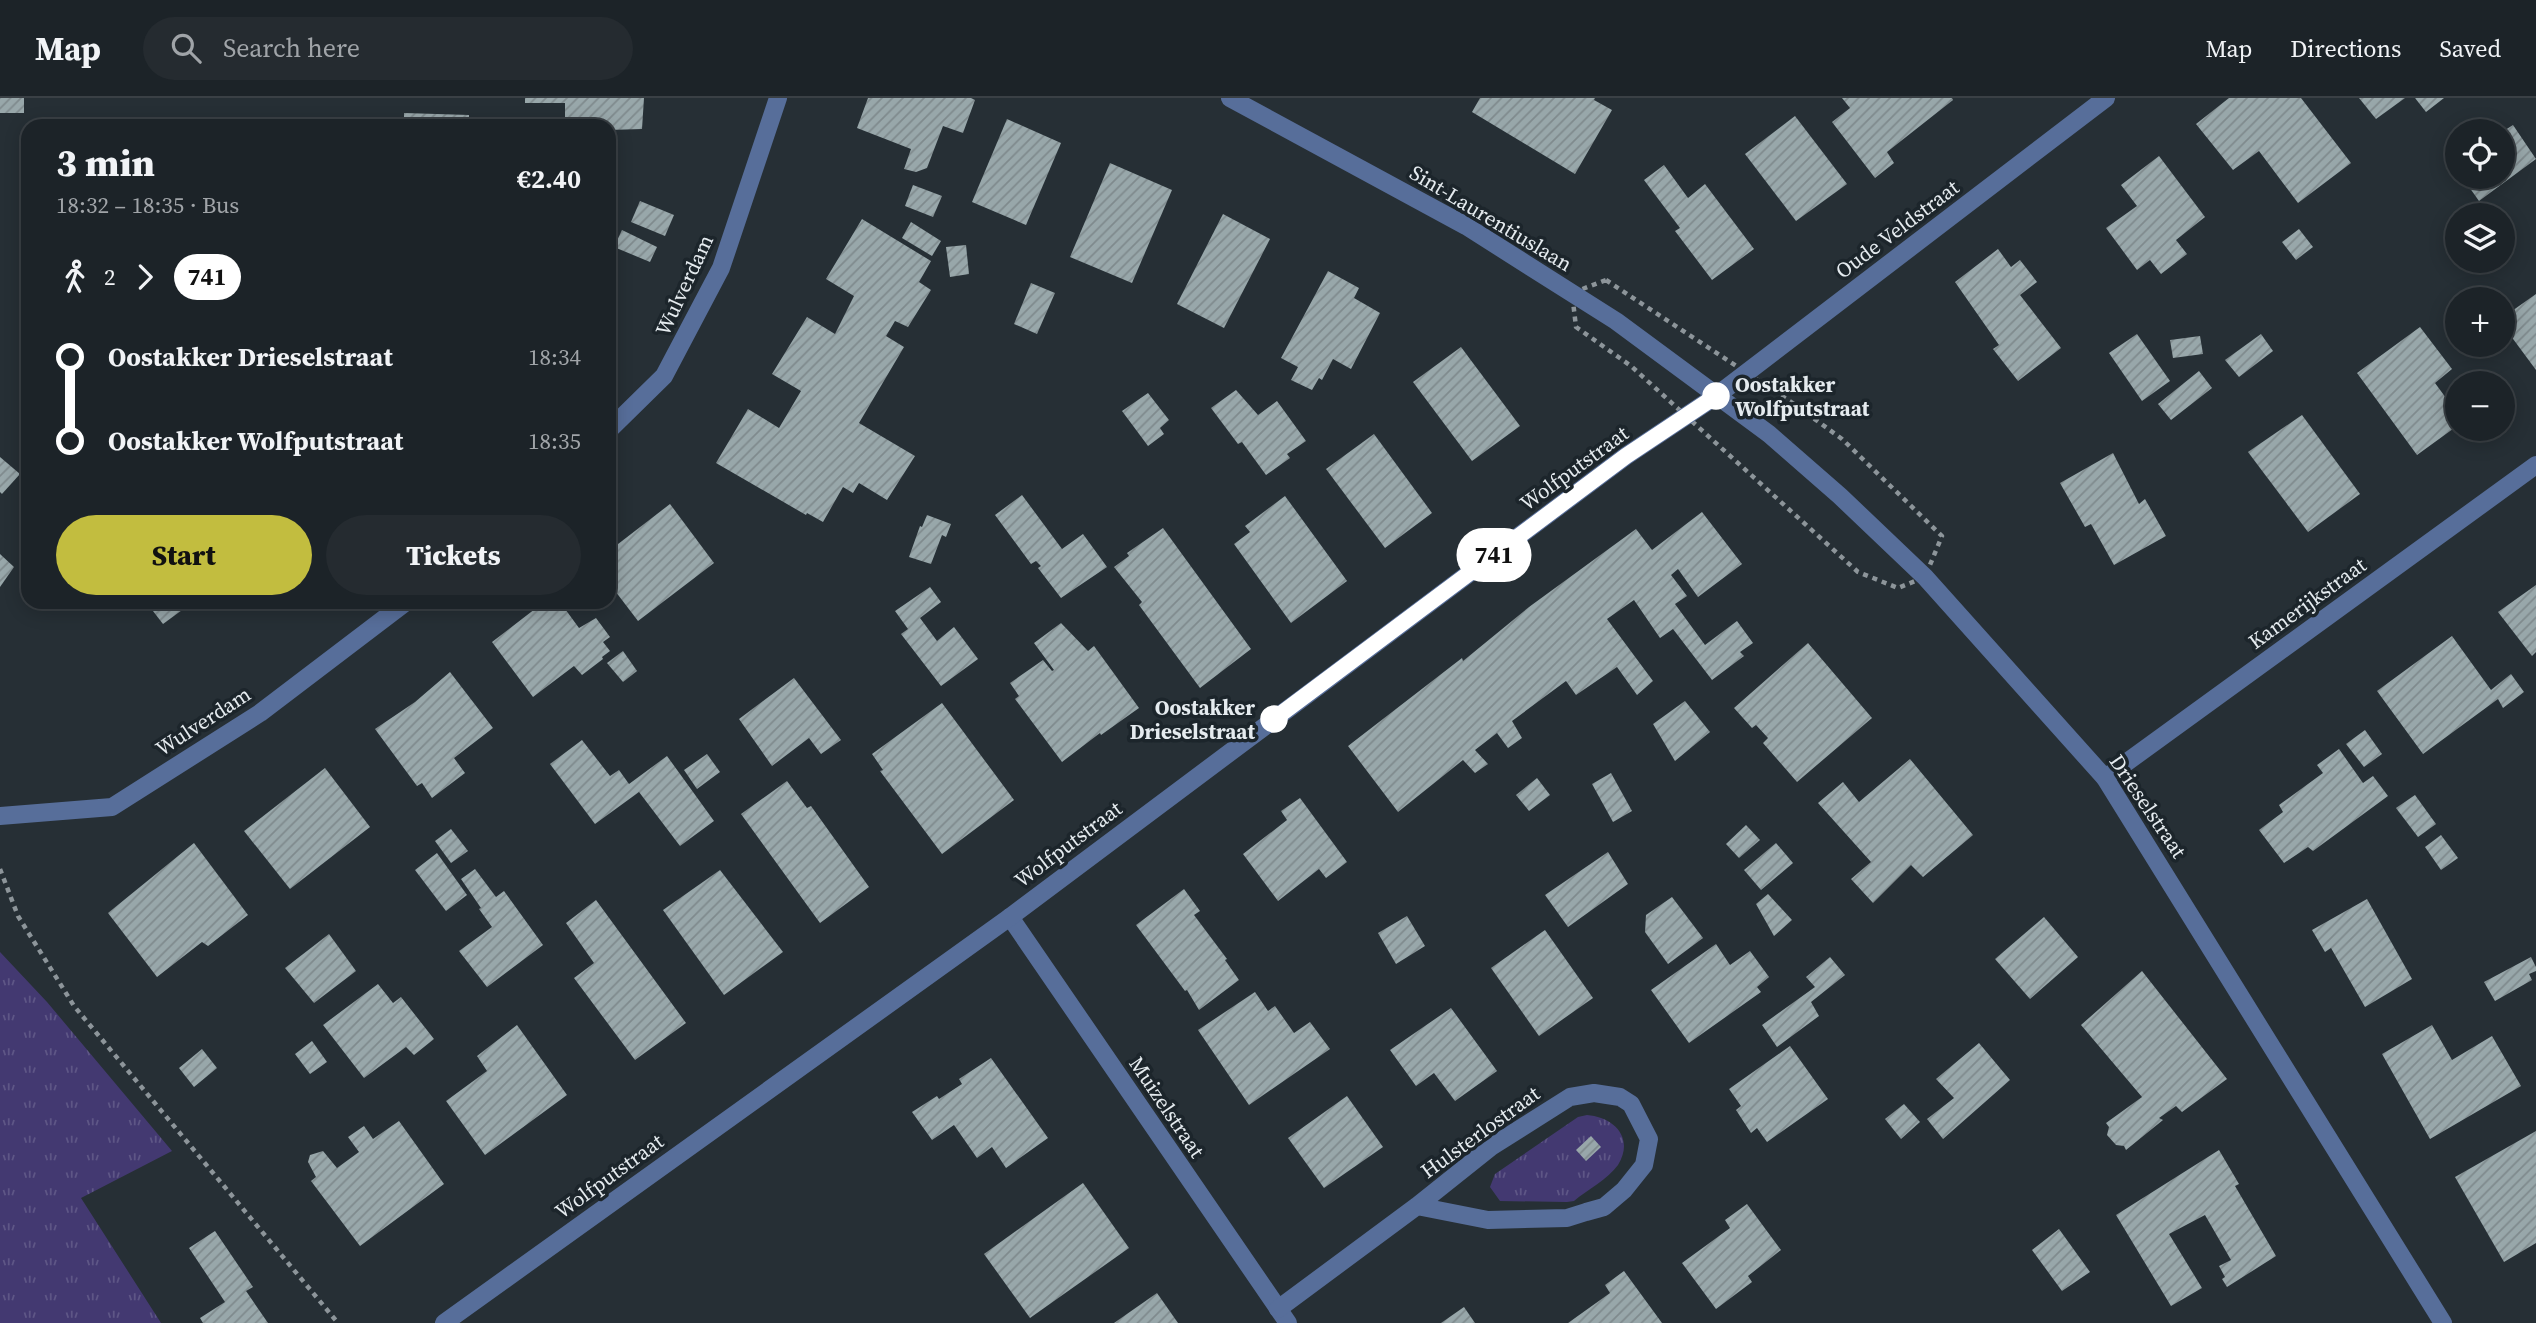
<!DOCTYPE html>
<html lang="en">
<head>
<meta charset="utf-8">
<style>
  body { margin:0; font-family:"Source Serif 4",serif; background:#252b30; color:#f1f3f6; height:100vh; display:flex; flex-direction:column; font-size:26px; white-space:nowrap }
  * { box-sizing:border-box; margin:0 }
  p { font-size:23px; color:#a0a4a8 }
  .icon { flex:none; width:38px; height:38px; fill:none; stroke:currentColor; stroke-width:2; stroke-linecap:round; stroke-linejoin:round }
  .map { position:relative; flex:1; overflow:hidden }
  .drawer { position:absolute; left:21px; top:21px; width:595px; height:490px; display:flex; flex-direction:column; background:#1c2328; border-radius:21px; box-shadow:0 4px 18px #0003,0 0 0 2px #3a4045 }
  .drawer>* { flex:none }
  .badge { padding:0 14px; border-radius:23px; font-size:24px; line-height:46px }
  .controls { position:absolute; left:2445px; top:21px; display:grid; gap:14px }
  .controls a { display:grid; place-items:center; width:70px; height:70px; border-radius:50%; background:#1c2328; box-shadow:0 4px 18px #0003,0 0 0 2px #3a4045; font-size:35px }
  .map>.badge { position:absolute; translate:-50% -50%; box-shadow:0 0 0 4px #fff }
  .legs { display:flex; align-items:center; gap:10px; height:77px; padding:0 35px; font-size:23px }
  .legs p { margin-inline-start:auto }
  .summary { display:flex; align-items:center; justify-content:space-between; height:119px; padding:0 35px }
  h1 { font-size:38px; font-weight:800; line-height:52px }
  .button { display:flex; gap:14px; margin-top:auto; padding:14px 35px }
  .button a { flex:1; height:80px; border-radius:42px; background:#c2bd3f; color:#111; font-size:28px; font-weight:800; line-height:80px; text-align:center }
  .button a+a { background:#252b30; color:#f1f3f6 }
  ul { padding:0 35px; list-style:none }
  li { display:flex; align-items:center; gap:24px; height:84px; font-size:26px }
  li i { display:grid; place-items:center; width:10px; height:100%; margin:0 9px; background:currentColor }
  li i::after { content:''; width:18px; height:18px; margin:-9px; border:5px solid; border-radius:50%; background:#1c2328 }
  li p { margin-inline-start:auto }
  li:first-child i { background:linear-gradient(#0000 50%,currentColor 0) }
  li:last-child i { background:linear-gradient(currentColor 50%,#0000 0) }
  header { display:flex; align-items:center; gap:42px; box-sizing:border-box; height:98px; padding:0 35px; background:#1c2328; border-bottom:2px solid #3a4045 }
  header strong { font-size:33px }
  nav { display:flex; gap:38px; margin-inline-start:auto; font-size:24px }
  .search { width:490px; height:63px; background:#252b30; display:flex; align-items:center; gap:18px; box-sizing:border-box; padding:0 24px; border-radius:38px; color:#a0a4a8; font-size:26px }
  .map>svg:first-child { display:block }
  .grass { fill:url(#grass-tufts) }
  .building { fill:url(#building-hatch) }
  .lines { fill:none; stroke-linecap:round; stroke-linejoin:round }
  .path { stroke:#8d959a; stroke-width:4.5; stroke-dasharray:5 5; stroke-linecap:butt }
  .minor { stroke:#576e9a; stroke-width:18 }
  .tertiary { stroke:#576e9a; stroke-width:18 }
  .line-1-casing { stroke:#fff; stroke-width:16 }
  .line-1 { stroke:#fff; stroke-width:10 }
  .stop-1-dot { fill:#fff; stroke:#fff; stroke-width:3.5 }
  .labels { text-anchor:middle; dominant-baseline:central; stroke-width:7; stroke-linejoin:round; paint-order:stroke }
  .street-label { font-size:21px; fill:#e5ebef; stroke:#1c252b }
  .stop-label { font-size:21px; font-weight:bold; fill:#e5ebef; stroke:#1c252b; text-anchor:start }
</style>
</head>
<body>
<header>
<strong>Map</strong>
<div class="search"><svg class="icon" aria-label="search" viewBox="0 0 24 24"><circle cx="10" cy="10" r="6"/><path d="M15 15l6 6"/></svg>Search here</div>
<nav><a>Map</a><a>Directions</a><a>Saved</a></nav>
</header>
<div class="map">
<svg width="2536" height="1225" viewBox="0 0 2536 1225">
  <defs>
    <pattern id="grass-tufts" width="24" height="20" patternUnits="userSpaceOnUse" patternTransform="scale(1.75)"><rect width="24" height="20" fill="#433971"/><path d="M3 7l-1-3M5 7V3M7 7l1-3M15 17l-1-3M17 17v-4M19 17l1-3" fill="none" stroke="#5e5686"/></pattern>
    <pattern id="building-hatch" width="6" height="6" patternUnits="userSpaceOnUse" patternTransform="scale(1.75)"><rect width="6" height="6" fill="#98a7aa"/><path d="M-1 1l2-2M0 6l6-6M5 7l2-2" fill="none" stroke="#7f8a8d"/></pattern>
  </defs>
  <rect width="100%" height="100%" fill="#262f35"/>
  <g class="grass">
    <path d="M0,854L47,904L172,1053L81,1100L161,1225H0Z"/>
    <path d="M1587,1017C1613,1019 1635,1039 1618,1067C1608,1081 1587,1092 1574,1103L1567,1104L1500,1103L1490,1089L1495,1076L1578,1019Z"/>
  </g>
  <g class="building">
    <rect x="0" y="0" width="24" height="15"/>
    <path d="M525,0H644L642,31L609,32V28H565V5H525Z"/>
    <path d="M868,0H971L975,2L963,35L943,28L927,70L916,74L904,71L911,51L857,30Z"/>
    <path d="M1480,0H1595L1594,2L1612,12L1575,76L1472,14Z"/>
    <path d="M1842,0H1952L1953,2L1887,54L1894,65L1875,80L1832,24L1850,10Z"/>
    <path d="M2229,0H2301L2351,65L2298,105L2259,53L2233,72L2196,26Z"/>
    <path d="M2359,0H2405L2376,21Z"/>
    <path d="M2415,0H2444L2426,14Z"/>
    <path d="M404,15L469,17V28H404Z"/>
    <path d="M1795,18L1847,86L1796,123L1745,56Z"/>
    <path d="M1007,21L1061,45L1026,127L972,104Z"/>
    <path d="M2513,27L2536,61L2479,103L2462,79H2502V34Z"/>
    <path d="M2159,58L2205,119L2176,142L2187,156L2161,176L2150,162L2137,172L2106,130L2137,108L2121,87Z"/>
    <path d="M1110,65L1172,92L1132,185L1070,159Z"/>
    <path d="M1664,67L1688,100L1705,86L1754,151L1712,182L1675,133L1680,130L1644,82Z"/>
    <path d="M913,87L942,98L933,119L905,108Z"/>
    <path d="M640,103L674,117L665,138L631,124Z"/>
    <path d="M1223,116L1270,141L1224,230L1177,206Z"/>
    <path d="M862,121L931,163L919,184L931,192L908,229L895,223L886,238L904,249L859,325L915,358L887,402L859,385L853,395L843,389L823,424L807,415L806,417L716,365L748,311L779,330L801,293L772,276L807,219L835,236L854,198L826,181Z"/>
    <path d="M911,124L941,143L932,158L902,140Z"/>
    <path d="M2299,131L2313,149L2296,162L2282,144Z"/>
    <path d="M622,132L657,149L650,164L614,149Z"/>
    <path d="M966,147L969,176L950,179L946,149Z"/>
    <path d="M1998,151L2011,169L2020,162L2037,184L2020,197L2061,250L2018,283L1993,251L1999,247L1955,184Z"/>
    <path d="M1328,173L1359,190L1354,200L1380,215L1351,271L1333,261L1322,282L1319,280L1312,292L1291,282L1298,269L1281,260Z"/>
    <path d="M1031,185L1055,195L1037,236L1014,226Z"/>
    <path d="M2536,196V272L2502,226V220Z"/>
    <path d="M2420,229L2452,271L2435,285L2457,315V328L2417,357L2357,275Z"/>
    <path d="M2137,236L2170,283L2142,303L2109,255Z"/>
    <path d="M2261,236L2273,253L2239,279L2225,262Z"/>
    <path d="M2200,238L2203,256L2173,260L2170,242Z"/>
    <path d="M1461,249L1520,328L1472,363L1413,284Z"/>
    <path d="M2199,273L2212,290L2171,322L2158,306Z"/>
    <path d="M1236,292L1258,317L1277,303L1306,343L1287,356L1290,360L1266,377L1242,344L1238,346L1211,310Z"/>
    <path d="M1148,295L1169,322L1160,330L1164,336L1148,348L1122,313Z"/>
    <path d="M2302,317L2360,396L2308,434L2248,354Z"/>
    <path d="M1374,336L1432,415L1385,450L1326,371Z"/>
    <path d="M2113,355L2139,406L2145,401L2166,438L2114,467L2091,426L2085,429L2060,385Z"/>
    <path d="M0,359L20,376L2,396L0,394Z"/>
    <path d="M1022,397L1062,451L1083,436L1107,469L1061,500L1038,470L1041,468L1036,463L1031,466L995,417Z"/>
    <path d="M1285,398L1347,483L1291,525L1234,446L1250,434L1245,428Z"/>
    <path d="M670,406L714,465L638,523L609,485V453Z"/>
    <path d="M1702,414L1742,466L1698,499L1678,471L1671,477L1687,498L1675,506L1705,547L1737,523L1753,545L1740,554L1744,558L1712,582L1673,531L1660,540L1634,502L1607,521L1653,583L1637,597L1617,569L1576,597L1566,583L1512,623L1522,640L1508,650L1497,635L1475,652L1488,666L1475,675L1463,662L1398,714L1348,648L1462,560L1463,563L1529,509L1636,431L1652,452Z"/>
    <path d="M927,417L951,426L946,439L942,437L931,466L909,459L920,428L922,429Z"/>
    <path d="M1163,430L1251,551L1200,590L1139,507L1142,504L1114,469L1129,458L1127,455Z"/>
    <path d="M0,456L14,469L0,489Z"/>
    <path d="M2536,487V554L2532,558L2498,514Z"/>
    <path d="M930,489L941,504L920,520L937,543L954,529L978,561L941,588L901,536L908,531L895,513Z"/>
    <path d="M146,504H193L163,526Z"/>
    <path d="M544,504H560L579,530L596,520L610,539L603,544L610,553L602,559L603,561L582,577L574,568L533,599L492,544Z"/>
    <path d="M1061,525L1088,553L1094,548L1139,610L1101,637L1100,635L1062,664L1015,601L1019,598L1010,585L1043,562L1052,573L1054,572L1034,545Z"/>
    <path d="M2452,538L2491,592L2511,576L2524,594L2503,610L2498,601L2423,656L2377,593Z"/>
    <path d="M1808,545L1872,620L1797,684L1763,645L1768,640L1756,627L1752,630L1734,610Z"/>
    <path d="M623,553L637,573L623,584L607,565Z"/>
    <path d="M450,574L493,630L454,660L465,675L432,700L422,685L417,688L375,631L415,604Z"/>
    <path d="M794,580L841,642L821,656L809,640L772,668L739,621Z"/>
    <path d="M1685,603L1710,634L1675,663L1653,626Z"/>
    <path d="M942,605L1014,702L942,756L880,673L883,672L872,656Z"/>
    <path d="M2365,632L2382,656L2364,669L2346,646Z"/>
    <path d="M582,642L610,678L619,672L629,686L667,658L714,723L680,748L639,694L595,726L550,666Z"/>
    <path d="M2339,651L2363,685L2373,678L2388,698L2313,753L2308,749L2284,765L2259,732L2283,714L2279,707L2323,675L2317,667Z"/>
    <path d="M707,656L720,674L697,691L684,672Z"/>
    <path d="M1910,661L1973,737L1923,779L1911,767L1873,805L1851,781L1871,764L1818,705L1843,684L1859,704Z"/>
    <path d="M325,670L370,729L290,791L244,733Z"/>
    <path d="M1611,675L1632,713L1613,724L1592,686Z"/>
    <path d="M1537,680L1550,697L1529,713L1516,697Z"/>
    <path d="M787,683L807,710L811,708L869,789L820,825L741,716Z"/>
    <path d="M2415,697L2436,726L2418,739L2396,710Z"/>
    <path d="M1300,700L1347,764L1326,780L1319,771L1278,803L1243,756L1287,722L1281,713Z"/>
    <path d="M1746,727L1760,742L1739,760L1726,746Z"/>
    <path d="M451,731L468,753L451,765L435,743Z"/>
    <path d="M2441,737L2458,760L2441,772L2425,749Z"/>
    <path d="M194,745L248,817L208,848L202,844L157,879L108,815Z"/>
    <path d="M1776,745L1793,765L1761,792L1744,772Z"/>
    <path d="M1608,754L1628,786L1568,829L1545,797Z"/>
    <path d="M437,755L467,797L446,813L415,772Z"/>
    <path d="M475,771L496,799L504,793L543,847L487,889L459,853L492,829L479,811L481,810L461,781Z"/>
    <path d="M720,772L783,854L724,897L663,812Z"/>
    <path d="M1184,791L1200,813L1194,817L1227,861L1225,862L1239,882L1199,912L1187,892L1185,893L1136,827Z"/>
    <path d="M1768,796L1792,822L1774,838L1756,806Z"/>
    <path d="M1672,799L1703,840L1668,866L1645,834L1646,817Z"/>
    <path d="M2367,801L2412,881L2365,909L2331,850L2325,854L2312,832Z"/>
    <path d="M596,802L686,925L635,962L574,880L594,865L566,825Z"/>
    <path d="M1407,818L1425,848L1396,866L1378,835Z"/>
    <path d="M2044,819L2078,859L2030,901L1995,861Z"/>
    <path d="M1545,832L1593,900L1539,938L1491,870Z"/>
    <path d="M329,836L356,873L314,905L285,870Z"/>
    <path d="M1716,846L1730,867L1750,853L1769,879L1757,889L1761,894L1689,945L1651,892Z"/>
    <path d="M1830,859L1845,877L1811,904L1819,918L1777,949L1762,927L1815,889L1806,879Z"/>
    <path d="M2531,859L2536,869V873L2529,876L2532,882L2495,903L2484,884Z"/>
    <path d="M2142,873L2227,981L2182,1014L2176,1008L2159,1020L2163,1022L2126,1052L2124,1048L2116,1047L2107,1037L2109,1029L2106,1025L2142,999L2081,927Z"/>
    <path d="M378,886L393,905L401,899L434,941L414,957L406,949L364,980L323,927Z"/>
    <path d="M1255,894L1268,913L1275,908L1294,935L1310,924L1330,951L1249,1007L1198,932Z"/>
    <path d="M1451,910L1497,973L1455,1003L1434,975L1416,988L1390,952Z"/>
    <path d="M517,927L567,997L485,1057L446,1003L487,973L477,958Z"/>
    <path d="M2432,927L2452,962L2492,938L2521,988L2430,1041L2382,956Z"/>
    <path d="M312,943L327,964L310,976L295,956Z"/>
    <path d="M1979,945L2010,982L1943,1041L1927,1021L1954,1000L1936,981Z"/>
    <path d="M1790,948L1828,1001L1767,1044L1757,1030L1751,1035L1736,1012L1741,1008L1729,991Z"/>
    <path d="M202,951L217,970L194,989L179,970Z"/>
    <path d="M991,960L1048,1040L1006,1070L992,1049L977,1060L954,1027L932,1042L912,1014L937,998L939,1001L962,986L959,981Z"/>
    <path d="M1347,998L1383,1049L1324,1090L1288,1040Z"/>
    <path d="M1904,1006L1920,1024L1901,1041L1885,1021Z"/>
    <path d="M399,1023L444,1086L360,1148L311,1083L316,1079L308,1064L310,1057L323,1053L337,1070L359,1054L348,1039L364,1028L373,1041Z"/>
    <path d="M2536,1033V1145L2504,1164L2455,1079Z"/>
    <path d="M1591,1038L1601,1049L1586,1063L1576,1052Z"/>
    <path d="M2219,1052L2239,1086L2235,1088L2276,1158L2227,1189L2222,1181L2225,1179L2219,1168L2231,1162L2205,1117L2169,1136L2202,1190L2171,1208L2116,1117Z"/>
    <path d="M1083,1085L1129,1150L1030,1220L984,1156Z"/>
    <path d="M1747,1106L1781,1152L1748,1178L1752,1184L1716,1211L1682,1165L1730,1130L1725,1122Z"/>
    <path d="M2059,1131L2090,1174L2062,1193L2032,1152Z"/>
    <path d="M215,1133L253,1189L246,1193L268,1225H203L200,1220L225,1204L189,1150Z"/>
    <path d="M1624,1173L1662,1225H1568L1610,1195L1605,1187Z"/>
    <path d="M1157,1195L1178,1225H1114Z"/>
    <path d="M1464,1209L1475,1225H1441Z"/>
  </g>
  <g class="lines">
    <g class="path">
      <path d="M1606,182L1794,306L1842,341L1942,438L1925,479L1898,490L1858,474L1631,268L1576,229L1572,195Z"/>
      <path d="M0,771L18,818L74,908L338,1225"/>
    </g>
    <g class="minor">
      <path d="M609,332L664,278L721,170L778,0"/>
      <path d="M2105,680L2536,367"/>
      <path d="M0,718L112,709L260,615L406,504"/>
      <path d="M1010,819L1288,1225"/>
      <path d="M1278,1211L1417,1108L1491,1049L1570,999L1594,995L1620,999L1631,1006L1649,1041L1644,1067L1624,1092L1604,1109L1586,1114L1567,1120L1488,1122L1417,1108"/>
      <path d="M444,1225L1010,819L1626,358L1716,298L2106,0"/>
    </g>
    <path class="tertiary" d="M1230,0L1466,128L1616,223L1769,336L1840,398L1925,479L2105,680L2443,1225"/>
  </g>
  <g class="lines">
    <g class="line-1-casing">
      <path id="line-1" d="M1274,621L1626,358L1716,298"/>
    </g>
    <use href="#line-1" class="line-1"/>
  </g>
  <g class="stop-1-dot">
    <circle cx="1716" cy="298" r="12"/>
    <circle cx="1274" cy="621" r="12"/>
  </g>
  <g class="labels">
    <g class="street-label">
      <text transform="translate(1491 120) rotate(31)">Sint-Laurentiuslaan</text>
      <text transform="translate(1897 131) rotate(-37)">Oude Veldstraat</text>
      <text transform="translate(684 187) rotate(-65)">Wulverdam</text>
      <text transform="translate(1574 370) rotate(-36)">Wolfputstraat</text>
      <text transform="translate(2307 505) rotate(-36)">Kamerijkstraat</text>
      <text transform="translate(203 623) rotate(-33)">Wulverdam</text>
      <text transform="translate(2148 708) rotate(56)">Drieselstraat</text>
      <text transform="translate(1068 746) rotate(-37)">Wolfputstraat</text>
      <text transform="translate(1167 1009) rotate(56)">Muizelstraat</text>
      <text transform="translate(1480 1034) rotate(-36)">Hulsterlostraat</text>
      <text transform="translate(609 1078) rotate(-36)">Wolfputstraat</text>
    </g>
    <g class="stop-label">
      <text x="1735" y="286">Oostakker<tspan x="1735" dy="24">Wolfputstraat</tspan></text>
      <text x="1255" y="609" text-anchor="end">Oostakker<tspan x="1255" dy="24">Drieselstraat</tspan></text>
    </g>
  </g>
</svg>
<div class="controls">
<a><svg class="icon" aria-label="locate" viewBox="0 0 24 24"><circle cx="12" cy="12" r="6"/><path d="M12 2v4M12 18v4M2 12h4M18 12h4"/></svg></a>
<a><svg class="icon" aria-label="layers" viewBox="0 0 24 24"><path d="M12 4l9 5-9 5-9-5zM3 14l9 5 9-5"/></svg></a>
<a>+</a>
<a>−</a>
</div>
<b class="badge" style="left:1494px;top:457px;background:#fff;color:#111">741</b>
<section class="drawer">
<div class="summary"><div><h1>3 min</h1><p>18:32 – 18:35 · Bus</p></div><b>€2.40</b></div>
<div class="legs"><svg class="icon" aria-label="walk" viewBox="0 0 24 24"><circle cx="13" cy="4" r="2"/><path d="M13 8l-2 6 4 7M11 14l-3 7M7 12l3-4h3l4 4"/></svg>2<svg class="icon" aria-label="forward" viewBox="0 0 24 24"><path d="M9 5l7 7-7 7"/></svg><b class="badge" style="background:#fff;color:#111">741</b></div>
<ul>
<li><i style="color:#fff"></i><b>Oostakker Drieselstraat</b><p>18:34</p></li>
<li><i style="color:#fff"></i><b>Oostakker Wolfputstraat</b><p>18:35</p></li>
</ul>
<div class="button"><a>Start</a><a>Tickets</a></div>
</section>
</div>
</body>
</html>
